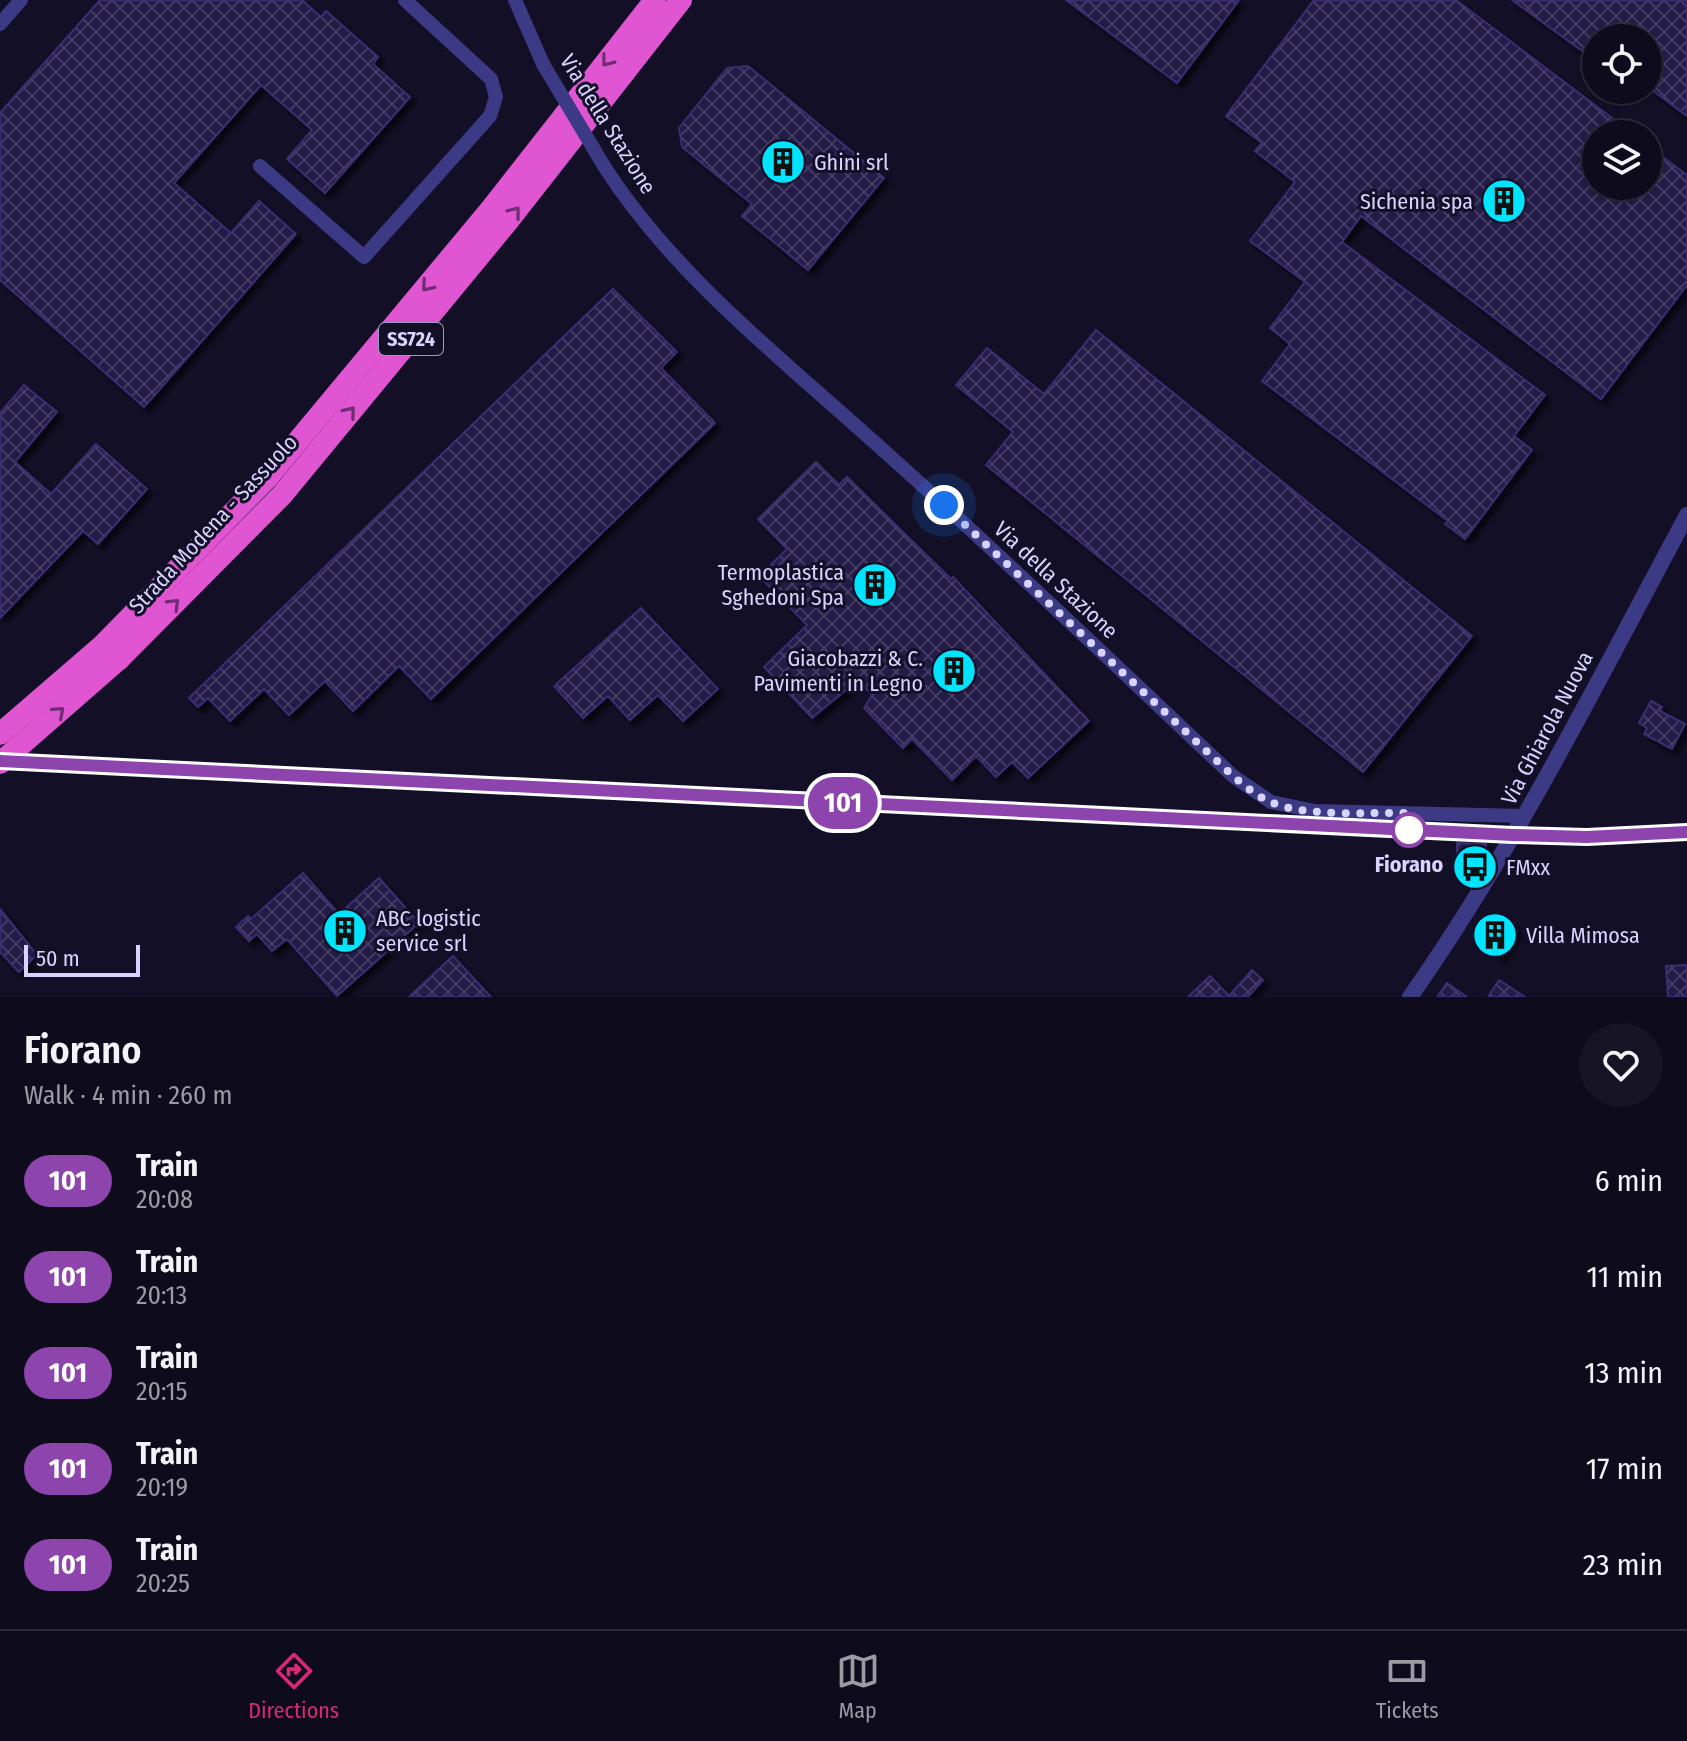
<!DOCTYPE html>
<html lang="en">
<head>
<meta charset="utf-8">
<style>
  body { margin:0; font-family:"Fira Sans Condensed",sans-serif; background:#171425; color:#f1f3f6; height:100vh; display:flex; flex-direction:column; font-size:30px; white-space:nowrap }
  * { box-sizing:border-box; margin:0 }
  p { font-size:26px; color:#9b9ba3 }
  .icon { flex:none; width:44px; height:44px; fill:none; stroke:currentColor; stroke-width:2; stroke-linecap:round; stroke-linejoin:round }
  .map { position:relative; height:997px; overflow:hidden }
  .sheet { display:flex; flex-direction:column; background:#0e0b1c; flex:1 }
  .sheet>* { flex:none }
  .badge { padding:0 16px; border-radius:26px; font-size:28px; line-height:52px }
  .tools { position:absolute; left:1582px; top:24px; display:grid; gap:16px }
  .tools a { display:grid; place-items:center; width:80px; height:80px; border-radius:50%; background:#0e0b1c; box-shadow:0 2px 6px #0004,0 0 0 2px #2e2b3b; font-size:40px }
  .scale { position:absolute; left:24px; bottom:20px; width:116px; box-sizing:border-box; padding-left:8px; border:4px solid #d9d4ff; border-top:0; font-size:22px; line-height:28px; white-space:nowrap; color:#d9d4ff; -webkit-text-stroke:6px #130f26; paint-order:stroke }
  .you { position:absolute; width:40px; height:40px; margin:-20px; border:6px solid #fff; border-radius:50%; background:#1a73e8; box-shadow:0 0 0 12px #1a73e833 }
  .map>.badge { position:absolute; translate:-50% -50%; box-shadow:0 0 0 4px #fff }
  .round { display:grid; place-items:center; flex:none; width:84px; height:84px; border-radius:42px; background:#171425 }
  .headline { display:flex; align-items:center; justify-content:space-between; height:136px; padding:0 24px }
  h1 { font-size:38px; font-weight:600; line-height:60px }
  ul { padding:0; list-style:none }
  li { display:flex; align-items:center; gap:24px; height:96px; padding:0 24px }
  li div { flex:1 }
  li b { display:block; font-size:30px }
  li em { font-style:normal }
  li .badge { min-width:88px; font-weight:700; text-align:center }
  .tabs { display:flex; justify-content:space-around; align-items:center; height:112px; border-top:2px solid #2e2b3b; background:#0e0b1c; font-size:22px; color:#9b9ba3 }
  .tabs a { display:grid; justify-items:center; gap:4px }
  .tabs .current { color:#db2777 }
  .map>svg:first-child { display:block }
  .building { fill:url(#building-cross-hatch); stroke:#3b2d73; stroke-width:2; filter:url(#shadow) }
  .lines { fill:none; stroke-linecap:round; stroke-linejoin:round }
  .minor { stroke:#3d3a85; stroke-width:14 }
  .tertiary { stroke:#3d3a85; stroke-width:16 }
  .trunk { stroke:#e055d1; stroke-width:22 }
  .rail-casing { stroke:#00e5ff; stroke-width:8 }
  .rail { stroke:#130f26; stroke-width:5; stroke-dasharray:15; stroke-linecap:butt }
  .minor-bridge { stroke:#3d3a85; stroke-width:14 }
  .trunk-bridge { stroke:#e055d1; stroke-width:22 }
  .oneway { stroke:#6f2e73 }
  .line-casing { stroke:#fff; stroke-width:18 }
  .line { stroke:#8e44ad; stroke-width:12 }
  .walk { stroke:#d9d4ff; stroke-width:8; stroke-dasharray:0 14.4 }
  .stop-dot { fill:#fff; stroke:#8e44ad; stroke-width:4 }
  .labels { text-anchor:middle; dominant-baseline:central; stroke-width:6; stroke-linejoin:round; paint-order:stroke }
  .shield { fill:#130f26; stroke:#9e99be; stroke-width:2 }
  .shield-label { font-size:20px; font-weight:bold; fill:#d9d4ff }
  .street-label { font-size:22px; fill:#d9d4ff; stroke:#130f26 }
  .poi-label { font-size:22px; fill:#d9d4ff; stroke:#130f26; text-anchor:start }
  .stop-label { font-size:22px; font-weight:bold; fill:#d9d4ff; stroke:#130f26 }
</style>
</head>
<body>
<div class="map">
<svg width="1687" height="997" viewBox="0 0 1687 997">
  <defs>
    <pattern id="building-cross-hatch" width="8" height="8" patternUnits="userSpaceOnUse" patternTransform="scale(2)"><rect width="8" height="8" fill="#241b47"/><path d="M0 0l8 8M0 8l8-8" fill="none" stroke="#433b63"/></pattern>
    <filter id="shadow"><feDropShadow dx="5" dy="5" stdDeviation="2" flood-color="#0009"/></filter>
  </defs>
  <rect width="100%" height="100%" fill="#130f26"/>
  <g class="building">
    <path d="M100,0H302L321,17L326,11L378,57L373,64L410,97L325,193L287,159L312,130L261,85L174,183L231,233L259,201L296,234L144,407L0,280V113Z"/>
    <path d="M1066,0H1239L1177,83Z"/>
    <path d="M1314,0H1456L1633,134H1596V186H1648V146L1687,175V285L1601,399L1361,216L1342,242L1545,395L1514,436L1532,450L1465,539L1445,524L1448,521L1262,381L1290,344L1270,328L1305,282L1250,241L1295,182L1255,151L1262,143L1226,116Z"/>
    <path d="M1512,0H1687V116L1648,87V38H1596V61Z"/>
    <path d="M748,66L884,178L808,270L742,216L752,204L682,147L679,128L727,68Z"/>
    <path d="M613,289L677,352L661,368L715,423L431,699L399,666L353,711L325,681L289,715L264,689L230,721L208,698L198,707L189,698Z"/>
    <path d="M1096,330L1472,636L1363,772L986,465L1013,432L956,385L987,348L1044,394Z"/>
    <path d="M24,385L57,412L15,462L51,494L96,444L147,489L98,544L83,531L0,618V413Z"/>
    <path d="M816,462L839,485L847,477L951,579L953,577L1089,721L1028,778L1012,762L996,777L976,756L952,780L912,739L903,748L864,708L872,695L858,680L812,718L764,667L807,625L759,576L787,549L758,519Z"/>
    <path d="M641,608L718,689L683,721L658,695L630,720L608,696L583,718L554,686Z"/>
    <path d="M1651,701L1662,707L1660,711L1685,724L1672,749L1644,734L1647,728L1639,723Z"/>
    <path d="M1457,843L1486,844V856L1457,855Z"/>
    <path d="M303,873L339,914L379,878L419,923L337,996L287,939L272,951L257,934L249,941L236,927L248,916L251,919Z"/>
    <path d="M0,909L37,955L19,972L0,952Z"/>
    <path d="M1489,914L1497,919L1500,914L1514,923L1511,927L1517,931L1502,956L1473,938Z"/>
    <path d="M453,956L491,997H409L441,967Z"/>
    <path d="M1687,965V997H1668L1666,966Z"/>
    <path d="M1252,970L1263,980L1248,997H1188L1210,976L1229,996Z"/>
    <path d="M1499,980L1525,997H1488Z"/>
    <path d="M1447,983L1467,997H1437Z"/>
  </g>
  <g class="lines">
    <g class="minor">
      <path d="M515,0L543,64"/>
      <path d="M0,24L21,0"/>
      <path d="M260,166L364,257L490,116L496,97L491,79L405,0"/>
      <path d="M604,166C674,276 787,363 883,450C1002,556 1117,667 1233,776L1271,802L1315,811L1524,816"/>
    </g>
    <path class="tertiary" d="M1410,997C1517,845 1599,678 1687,515"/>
    <g class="trunk">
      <path d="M119,659L282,495L508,221L681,0"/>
      <path d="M0,734L103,645L268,477L491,209L655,0"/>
    </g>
    <g class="rail-casing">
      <path id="rail" d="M0,761L1513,835L1587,837L1687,832"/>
    </g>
    <use href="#rail" class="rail"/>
    <path class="minor-bridge" d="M543,64L604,166"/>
    <path class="trunk-bridge" d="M0,763L119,659"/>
  </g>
  <defs><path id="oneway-chevron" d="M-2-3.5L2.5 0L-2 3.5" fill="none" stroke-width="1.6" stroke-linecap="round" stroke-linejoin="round" transform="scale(2)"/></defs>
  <g class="oneway">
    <use href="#oneway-chevron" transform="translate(607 61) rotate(128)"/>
    <use href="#oneway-chevron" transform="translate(515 212) rotate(-52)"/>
    <use href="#oneway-chevron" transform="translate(427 286) rotate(130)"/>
    <use href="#oneway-chevron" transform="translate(350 412) rotate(-50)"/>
    <use href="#oneway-chevron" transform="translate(174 604) rotate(-45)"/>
    <use href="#oneway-chevron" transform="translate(59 712) rotate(-41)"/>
  </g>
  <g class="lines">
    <g class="line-casing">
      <path id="line" d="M0,761L1513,835L1587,837L1687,832"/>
    </g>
    <use href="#line" class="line"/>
    <path class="walk" d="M944,505L1233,776C1244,785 1255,795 1268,801C1305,818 1370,812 1411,813L1409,830"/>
  </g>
  <defs>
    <g id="building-disc" transform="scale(2.3)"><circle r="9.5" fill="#00e5ff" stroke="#130f26"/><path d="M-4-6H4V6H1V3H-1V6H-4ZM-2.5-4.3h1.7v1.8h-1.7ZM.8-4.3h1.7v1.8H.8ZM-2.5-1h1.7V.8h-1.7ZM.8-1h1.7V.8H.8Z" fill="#111"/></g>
    <g id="bus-disc" transform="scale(2.3)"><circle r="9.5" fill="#00e5ff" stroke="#130f26"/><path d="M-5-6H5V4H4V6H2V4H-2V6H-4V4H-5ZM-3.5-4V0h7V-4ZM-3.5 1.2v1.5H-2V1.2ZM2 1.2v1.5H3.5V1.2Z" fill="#111"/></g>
  </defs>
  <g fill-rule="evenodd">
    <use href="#building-disc" x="783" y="162"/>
    <use href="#building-disc" x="1504" y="201"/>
    <use href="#building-disc" x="875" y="585"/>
    <use href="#building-disc" x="954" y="671"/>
    <use href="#bus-disc" x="1475" y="867"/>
    <use href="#building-disc" x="345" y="931"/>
    <use href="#building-disc" x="1495" y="935"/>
  </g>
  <circle class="stop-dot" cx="1409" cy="830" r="16"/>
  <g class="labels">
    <rect class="shield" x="379" y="323" width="64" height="32" rx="6"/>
    <g class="shield-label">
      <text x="411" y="339">SS724</text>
    </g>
    <g class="street-label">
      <text transform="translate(608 124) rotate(58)">Via della Stazione</text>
      <text transform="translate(213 524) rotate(-47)">Strada Modena - Sassuolo</text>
      <text transform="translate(1056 580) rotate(43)">Via della Stazione</text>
      <text transform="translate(1547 728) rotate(-62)">Via Ghiarola Nuova</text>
    </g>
    <g class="poi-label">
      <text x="814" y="162">Ghini srl</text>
      <text x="1473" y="201" text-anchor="end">Sichenia spa</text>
      <text x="844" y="572" text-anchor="end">Termoplastica<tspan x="844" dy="25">Sghedoni Spa</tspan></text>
      <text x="923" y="658" text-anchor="end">Giacobazzi &amp; C.<tspan x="923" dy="25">Pavimenti in Legno</tspan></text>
      <text x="1506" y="867">FMxx</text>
      <text x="376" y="918">ABC logistic<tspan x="376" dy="25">service srl</tspan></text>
      <text x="1526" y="935">Villa Mimosa</text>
    </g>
    <g class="stop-label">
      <text x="1409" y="864">Fiorano</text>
    </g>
  </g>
</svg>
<div class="tools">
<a><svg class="icon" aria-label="locate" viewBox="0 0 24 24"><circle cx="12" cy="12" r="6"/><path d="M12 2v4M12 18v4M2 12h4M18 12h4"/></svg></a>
<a><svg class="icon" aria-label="layers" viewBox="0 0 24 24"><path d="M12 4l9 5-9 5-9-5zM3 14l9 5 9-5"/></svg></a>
</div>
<div class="scale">50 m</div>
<div class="you" style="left:944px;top:505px"></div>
<b class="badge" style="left:843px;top:803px;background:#8e44ad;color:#fff">101</b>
</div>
<section class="sheet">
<div class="headline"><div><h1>Fiorano</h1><p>Walk · 4 min · 260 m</p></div><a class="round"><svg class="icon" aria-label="heart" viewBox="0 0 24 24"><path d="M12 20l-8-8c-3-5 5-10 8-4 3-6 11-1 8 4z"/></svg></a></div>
<ul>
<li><span class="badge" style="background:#8e44ad;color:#fff">101</span><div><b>Train</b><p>20:08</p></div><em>6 min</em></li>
<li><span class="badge" style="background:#8e44ad;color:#fff">101</span><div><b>Train</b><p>20:13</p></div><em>11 min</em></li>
<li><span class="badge" style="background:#8e44ad;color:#fff">101</span><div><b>Train</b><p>20:15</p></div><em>13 min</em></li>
<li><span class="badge" style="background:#8e44ad;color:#fff">101</span><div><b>Train</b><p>20:19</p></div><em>17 min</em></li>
<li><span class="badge" style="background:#8e44ad;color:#fff">101</span><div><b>Train</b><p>20:25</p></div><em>23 min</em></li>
</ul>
</section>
<nav class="tabs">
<a class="current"><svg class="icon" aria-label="directions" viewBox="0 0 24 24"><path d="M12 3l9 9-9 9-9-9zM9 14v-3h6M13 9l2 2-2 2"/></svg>Directions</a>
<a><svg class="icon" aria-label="map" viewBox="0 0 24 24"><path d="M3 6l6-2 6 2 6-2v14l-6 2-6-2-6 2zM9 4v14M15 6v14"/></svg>Map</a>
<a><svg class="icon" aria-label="tickets" viewBox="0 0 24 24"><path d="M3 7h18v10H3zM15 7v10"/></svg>Tickets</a>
</nav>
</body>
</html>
